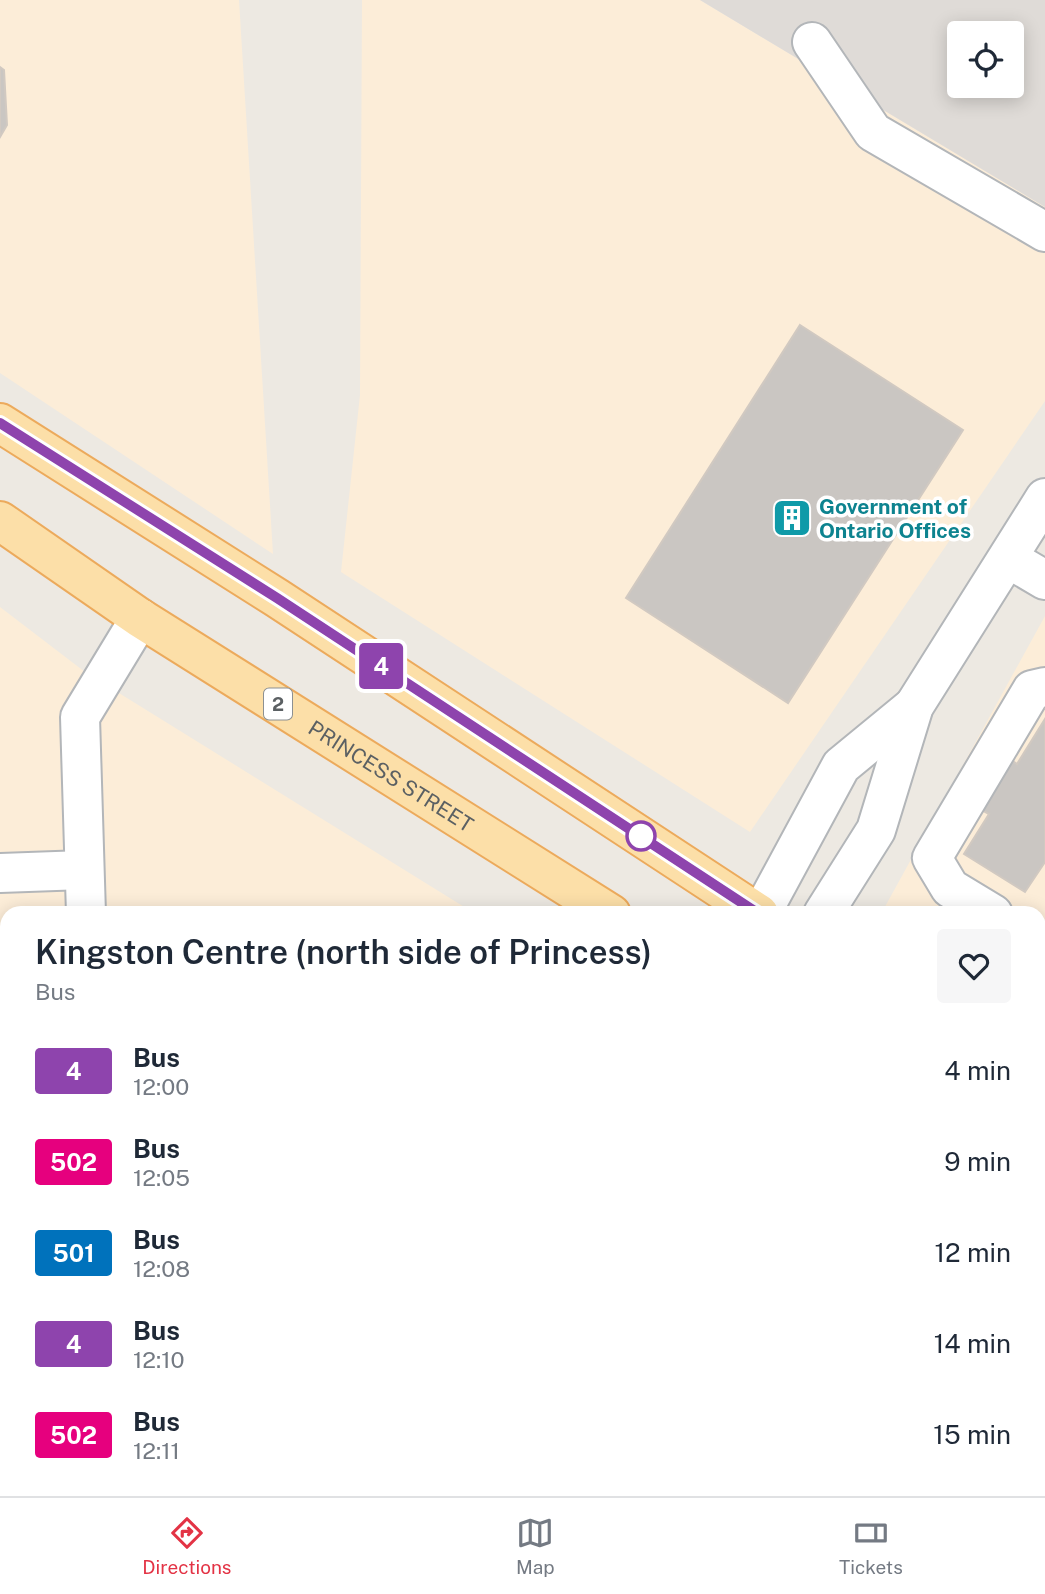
<!DOCTYPE html>
<html lang="en">
<head>
<meta charset="utf-8">
<style>
  body { margin:0; font-family:"Public Sans",sans-serif; background:#f6f6f7; color:#1f2937; height:100vh; display:flex; flex-direction:column; font-size:26px; white-space:nowrap }
  * { box-sizing:border-box; margin:0 }
  p { font-size:23px; color:#747a83 }
  .icon { flex:none; width:38px; height:38px; fill:none; stroke:currentColor; stroke-width:2; stroke-linecap:round; stroke-linejoin:round }
  .map { position:relative; flex:1; overflow:hidden }
  .details { position:absolute; left:0px; top:906px; width:1046px; height:590px; display:flex; flex-direction:column; background:#fff; border-radius:21px 21px 0 0; box-shadow:0 4px 18px #0003 }
  .details>* { flex:none }
  .badge { padding:0 14px; border-radius:5px; font-size:24px; line-height:46px }
  .controls { position:absolute; left:947px; top:21px; display:grid; gap:14px }
  .controls a { display:grid; place-items:center; width:77px; height:77px; border-radius:7px; background:#fff; box-shadow:0 4px 18px #0003; font-size:35px }
  .map>.badge { position:absolute; translate:-50% -50%; box-shadow:0 0 0 4px #fff }
  .round { display:grid; place-items:center; flex:none; width:74px; height:74px; border-radius:7px; background:#f6f6f7 }
  .summary { display:flex; align-items:center; justify-content:space-between; height:119px; padding:0 35px }
  h1 { font-size:33px; font-weight:600; line-height:52px }
  ul { padding:0; list-style:none }
  li { display:flex; align-items:center; gap:21px; height:91px; padding:0 35px }
  li div { flex:1 }
  li b { display:block; font-size:26px }
  li em { font-style:normal }
  li .badge { min-width:77px; font-weight:700; text-align:center }
  .tab-bar { display:flex; justify-content:space-around; align-items:center; height:98px; border-top:2px solid #e0e1e3; background:#fff; font-size:19px; color:#747a83 }
  .tab-bar a { display:grid; justify-items:center; gap:4px }
  .tab-bar .selected { color:#e33345 }
  .map>svg:first-child { display:block }
  .commercial { fill:#fcedd8 }
  .industrial { fill:#dfdbd7; fill-rule:evenodd }
  .building { fill:#cac6c2; stroke:#d1c9c1; stroke-width:2 }
  .lines { fill:none; stroke-linecap:round; stroke-linejoin:round }
  .minor-casing { stroke:#b3b6b9; stroke-width:42 }
  .major-casing { stroke:#ecaa5c; stroke-width:42 }
  .path { stroke:#9dcca2; stroke-width:4.5; stroke-dasharray:7 3.5; stroke-linecap:butt }
  .minor { stroke:#fff; stroke-width:38 }
  .major { stroke:#fcdfa8; stroke-width:38 }
  .line-casing { stroke:#fff; stroke-width:16 }
  .line { stroke:#8e44ad; stroke-width:10 }
  .stop-dot { fill:#fff; stroke:#8e44ad; stroke-width:3.5 }
  .labels { text-anchor:middle; dominant-baseline:central; stroke-width:7; stroke-linejoin:round; paint-order:stroke }
  .shield { fill:#fff; stroke:#8c9092; stroke-width:2 }
  .shield-label { font-size:19px; font-weight:bold; fill:#5b6063 }
  .culture-label { font-size:21px; font-weight:bold; fill:#0d838f; stroke:#fff; text-anchor:start }
  .street-label { font-size:21px; fill:#5b6063; stroke:#fff }
</style>
</head>
<body>
<div class="map">
<svg width="1045" height="1496" viewBox="0 0 1045 1496">
  <rect width="100%" height="100%" fill="#ede9e2"/>
  <g class="commercial">
    <path d="M0,0H239L273,554L0,373Z"/>
    <path d="M362,0H700L1045,207V401L750,832L341,572L360,395Z"/>
    <path d="M0,607L85,672L474,913L7,914V1489H1040V1270L1045,1273V1496H0Z"/>
    <path d="M1045,616V1027L1040,1023V914H881Z"/>
  </g>
  <path class="industrial" d="M700,0H1045V207ZM959,33H1012V86H959Z"/>
  <g class="building">
    <path d="M0,67L4,70L7,125L0,137Z"/>
    <path d="M800,325L963,430L788,703L626,598Z"/>
    <path d="M1045,719V862L1025,892L964,854L989,814L978,808L1010,759L1017,764Z"/>
    <path d="M0,1015H7V1489H29V1496H0Z"/>
    <path d="M1040,1402L1045,1406V1496H914L903,1489H1040Z"/>
  </g>
  <g class="lines">
    <g class="minor-casing">
      <g id="minor">
        <path d="M812,42L873,132L1045,232"/>
        <path d="M1009,559L1045,580"/>
        <path d="M0,873L84,870"/>
        <path d="M86,914L80,717L140,618"/>
        <path d="M761,914L841,766L914,706"/>
        <path d="M823,914L876,830L914,706L1045,498"/>
        <path d="M993,914L950,888L932,858L1032,690L1045,687"/>
        <path d="M1040,941L1045,945"/>
        <path d="M111,1489V1496"/>
        <path d="M553,1489V1496"/>
      </g>
    </g>
    <g class="major-casing">
      <g id="major">
        <path d="M0,423L277,598L759,914"/>
        <path id="s1" d="M0,521L140,618L611,914"/>
        <path d="M1040,1093L1045,1097"/>
        <path d="M1040,1180L1045,1183"/>
      </g>
    </g>
    <path class="path" d="M1040,1250L1041,1246"/>
    <use href="#minor" class="minor"/>
    <use href="#major" class="major"/>
  </g>
  <g class="lines">
    <g class="line-casing">
      <path id="line" d="M0,423L277,598L759,914"/>
    </g>
    <use href="#line" class="line"/>
  </g>
  <defs>
    <g id="building-square" transform="scale(2.0125)"><rect x="-9" y="-9" width="18" height="18" rx="4" fill="#0f9aa8" stroke="#fff"/><path d="M-4-6H4V6H1V3H-1V6H-4ZM-2.5-4.3h1.7v1.8h-1.7ZM.8-4.3h1.7v1.8H.8ZM-2.5-1h1.7V.8h-1.7ZM.8-1h1.7V.8H.8Z" fill="#fff"/></g>
  </defs>
  <g fill-rule="evenodd">
    <use href="#building-square" x="792" y="518"/>
  </g>
  <circle class="stop-dot" cx="641" cy="836" r="14"/>
  <g class="labels">
    <rect class="shield" x="264" y="688.5" width="28" height="31" rx="5"/>
    <g class="shield-label">
      <text x="278" y="704">2</text>
    </g>
    <g class="culture-label">
      <text x="819" y="506">Government of<tspan x="819" dy="24">Ontario Offices</tspan></text>
    </g>
    <g class="street-label">
      <text stroke="none"><textPath href="#s1" startOffset="467">PRINCESS STREET</textPath></text>
    </g>
  </g>
</svg>
<div class="controls">
<a><svg class="icon" aria-label="locate" viewBox="0 0 24 24"><circle cx="12" cy="12" r="6"/><path d="M12 2v4M12 18v4M2 12h4M18 12h4"/></svg></a>
</div>
<b class="badge" style="left:381px;top:666px;background:#8e44ad;color:#fff">4</b>
<section class="details">
<div class="summary"><div><h1>Kingston Centre (north side of Princess)</h1><p>Bus</p></div><a class="round"><svg class="icon" aria-label="heart" viewBox="0 0 24 24"><path d="M12 20l-8-8c-3-5 5-10 8-4 3-6 11-1 8 4z"/></svg></a></div>
<ul>
<li><span class="badge" style="background:#8e44ad;color:#fff">4</span><div><b>Bus</b><p>12:00</p></div><em>4 min</em></li>
<li><span class="badge" style="background:#e6007e;color:#fff">502</span><div><b>Bus</b><p>12:05</p></div><em>9 min</em></li>
<li><span class="badge" style="background:#0072bc;color:#fff">501</span><div><b>Bus</b><p>12:08</p></div><em>12 min</em></li>
<li><span class="badge" style="background:#8e44ad;color:#fff">4</span><div><b>Bus</b><p>12:10</p></div><em>14 min</em></li>
<li><span class="badge" style="background:#e6007e;color:#fff">502</span><div><b>Bus</b><p>12:11</p></div><em>15 min</em></li>
</ul>
</section>
</div>
<nav class="tab-bar">
<a class="selected"><svg class="icon" aria-label="directions" viewBox="0 0 24 24"><path d="M12 3l9 9-9 9-9-9zM9 14v-3h6M13 9l2 2-2 2"/></svg>Directions</a>
<a><svg class="icon" aria-label="map" viewBox="0 0 24 24"><path d="M3 6l6-2 6 2 6-2v14l-6 2-6-2-6 2zM9 4v14M15 6v14"/></svg>Map</a>
<a><svg class="icon" aria-label="tickets" viewBox="0 0 24 24"><path d="M3 7h18v10H3zM15 7v10"/></svg>Tickets</a>
</nav>
</body>
</html>
